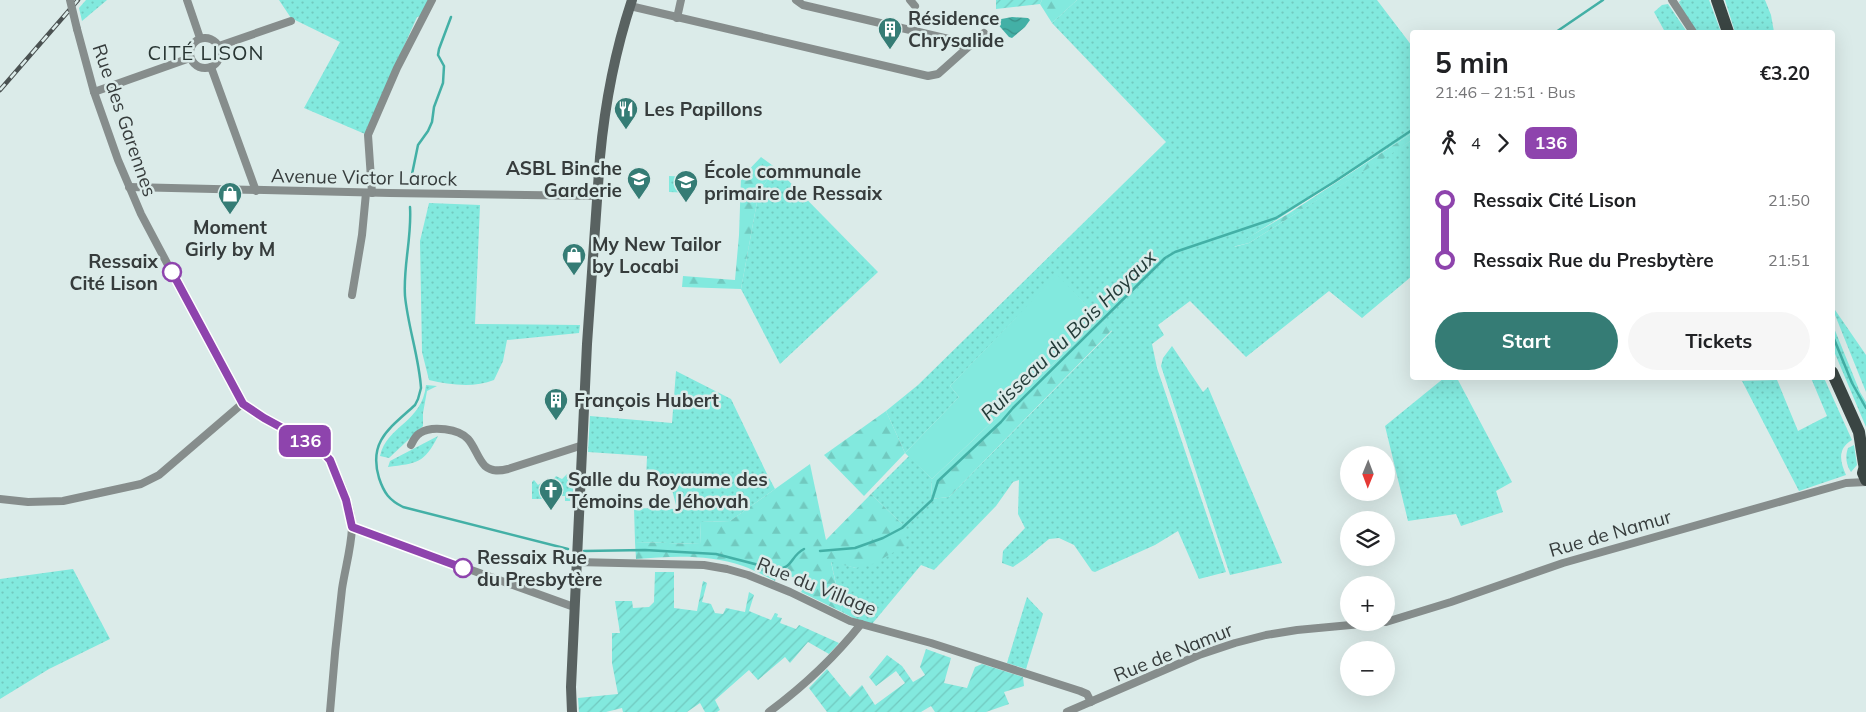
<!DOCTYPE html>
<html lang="en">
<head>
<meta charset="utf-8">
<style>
  body { margin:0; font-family:Mulish,sans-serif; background:#f6f6f6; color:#202124; height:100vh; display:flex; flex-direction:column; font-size:19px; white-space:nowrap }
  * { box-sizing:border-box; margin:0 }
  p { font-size:16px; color:#757577 }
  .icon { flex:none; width:28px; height:28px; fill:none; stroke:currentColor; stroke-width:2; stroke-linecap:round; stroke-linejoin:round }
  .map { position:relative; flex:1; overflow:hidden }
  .details { position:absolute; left:1410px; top:30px; width:425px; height:350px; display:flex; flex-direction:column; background:#fff; border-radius:5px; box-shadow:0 5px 20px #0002 }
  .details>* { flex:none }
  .badge { padding:0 10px; border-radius:8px; font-size:18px; line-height:32px }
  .needle { width:32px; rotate:181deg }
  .fabs { position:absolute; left:1340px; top:446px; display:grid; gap:10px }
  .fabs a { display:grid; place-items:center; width:55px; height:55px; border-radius:50%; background:#fff; box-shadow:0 5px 20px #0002; font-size:25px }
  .map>.badge { position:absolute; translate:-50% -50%; box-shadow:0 0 0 2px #fff }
  .legs { display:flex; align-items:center; gap:8px; height:55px; padding:0 25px; font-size:16px }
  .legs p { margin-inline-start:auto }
  .summary { display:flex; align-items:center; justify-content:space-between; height:85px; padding:0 25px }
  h1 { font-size:28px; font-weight:700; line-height:38px }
  .cta { display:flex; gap:10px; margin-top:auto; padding:10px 25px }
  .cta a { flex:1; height:58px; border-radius:30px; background:#357c75; color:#fff; font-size:20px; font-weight:700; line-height:58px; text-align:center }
  .cta a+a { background:#f6f6f6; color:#202124 }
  ul { padding:0 25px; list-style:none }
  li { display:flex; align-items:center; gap:18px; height:60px; font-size:19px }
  li i { display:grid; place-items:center; width:8px; height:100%; margin:0 6px; background:currentColor }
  li i::after { content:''; width:12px; height:12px; margin:-6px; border:4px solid; border-radius:50%; background:#fff }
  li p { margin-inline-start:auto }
  li:first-child i { background:linear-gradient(#0000 50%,currentColor 0) }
  li:last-child i { background:linear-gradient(currentColor 50%,#0000 0) }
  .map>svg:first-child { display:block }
  .grass { fill:url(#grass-dots) }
  .forest { fill:url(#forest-firs) }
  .garden { fill:url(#garden-furrows) }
  .pitch { fill:#82e9de }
  .water { fill:url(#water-waves) }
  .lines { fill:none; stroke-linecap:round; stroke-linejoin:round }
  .stream { stroke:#43b0a6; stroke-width:2.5 }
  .street { stroke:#868d8c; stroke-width:8 }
  .secondary { stroke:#596261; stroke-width:10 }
  .primary { stroke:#3a4543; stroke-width:12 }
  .rail-casing { stroke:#4b5252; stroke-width:4.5 }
  .rail { stroke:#dbebe9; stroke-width:2.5; stroke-dasharray:8; stroke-linecap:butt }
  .street-bridge { stroke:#868d8c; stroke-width:8 }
  .line-1-casing { stroke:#fff; stroke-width:11 }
  .line-1 { stroke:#8e44ad; stroke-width:8 }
  .stop-1-dot { fill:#fff; stroke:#8e44ad; stroke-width:2.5 }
  .labels { text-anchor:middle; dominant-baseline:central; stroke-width:5; stroke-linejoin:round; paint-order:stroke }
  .poi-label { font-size:19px; font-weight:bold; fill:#363c3c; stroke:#dbebe9; text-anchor:start }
  .street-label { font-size:19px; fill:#363c3c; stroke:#dbebe9 }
  .stop-label { font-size:19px; font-weight:bold; fill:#363c3c; stroke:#dbebe9; text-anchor:end }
  .neighbourhood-label { font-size:20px; letter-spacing:1px; fill:#283533; stroke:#dbebe9 }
  .water-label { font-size:20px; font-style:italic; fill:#233b38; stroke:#dbebe9 }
</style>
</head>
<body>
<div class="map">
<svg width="1866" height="712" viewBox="0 0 1866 712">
  <defs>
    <pattern id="grass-dots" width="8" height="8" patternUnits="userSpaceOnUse" patternTransform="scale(1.25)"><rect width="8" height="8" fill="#82e9de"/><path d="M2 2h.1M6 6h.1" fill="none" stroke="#71c9bf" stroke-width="1.8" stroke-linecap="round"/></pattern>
    <pattern id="forest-firs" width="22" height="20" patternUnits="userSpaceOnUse" patternTransform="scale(1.25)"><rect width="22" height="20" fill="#82e9de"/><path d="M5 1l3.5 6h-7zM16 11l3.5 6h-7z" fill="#71c9bf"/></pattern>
    <pattern id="garden-furrows" width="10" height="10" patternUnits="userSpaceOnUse" patternTransform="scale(1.25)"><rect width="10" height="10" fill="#82e9de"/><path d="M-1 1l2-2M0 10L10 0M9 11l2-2" fill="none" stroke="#71c9bf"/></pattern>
    <pattern id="water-waves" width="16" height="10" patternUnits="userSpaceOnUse" patternTransform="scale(1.25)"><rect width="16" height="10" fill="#43b0a6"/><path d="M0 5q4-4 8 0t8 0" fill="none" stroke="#399088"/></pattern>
  </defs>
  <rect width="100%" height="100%" fill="#dbebe9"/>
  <g class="grass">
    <path d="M86,0H107L82,21L79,8Z"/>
    <path d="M279,0H429L422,16L417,17L365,134L304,108L340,42L291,18Z"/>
    <path d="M1077,0H1377L1412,46V133L1234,247L1249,243L1412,140V276L1362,318L1329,291L1246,357L1190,301L1158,325L1164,335L1152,344L1157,368L1226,572L1199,579L1178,531L1155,545L1095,572L1092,571L1074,545L1059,538L1049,539L1026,558L1013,567L1002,563L1003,551L1025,528L1018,514L1019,480L1013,482L996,506L934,570L921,565L872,624L863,623L842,612L831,561L856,568L902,524L871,494L909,456L932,479L931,499L949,497L1112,331L1057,276L950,386L959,397L905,453L886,411L918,385L1166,142L1052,23Z"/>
    <path d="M1681,0H1709L1721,32H1697L1686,17L1679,2Z"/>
    <path d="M1725,0H1765L1771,15L1774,32H1735Z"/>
    <path d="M1668,4L1687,32H1665L1654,12L1662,5Z"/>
    <path d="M776,168L878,272L780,364L741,289L759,191Z"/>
    <path d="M669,176L693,177L694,193L669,192Z"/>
    <path d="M429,203L480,205L475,324L580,325L579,333L507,340L503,361L494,380C474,388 450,385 429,380L422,352L420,241Z"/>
    <path d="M1833,307L1866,355V392L1833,310Z"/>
    <path d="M1832,323L1860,392L1866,402V427L1833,349Z"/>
    <path d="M1172,346L1203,392L1208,387L1282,563L1230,575L1161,366L1163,358Z"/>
    <path d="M676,371L731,399L766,472L775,489L730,521L701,522L700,544L635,542L634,508L677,509L670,482L646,480L647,456L588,452L590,416L672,423Z"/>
    <path d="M1444,378H1457L1512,482L1496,491L1503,512L1461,526L1456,514L1408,521L1385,426Z"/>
    <path d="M1811,378H1824L1852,440C1837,449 1840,461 1846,475L1799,491L1742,381L1777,380L1798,431L1827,416Z"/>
    <path d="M426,385L437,386L427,391L423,413V426L389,458L380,456C387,425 422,423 426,385Z"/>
    <path d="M438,436C424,464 417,463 388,467L390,461Z"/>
    <path d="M1854,445L1857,465L1851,472C1846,465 1845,456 1848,448Z"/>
    <path d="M568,473L569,475L573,473V501H565V496H542V499H532V482L534,480L538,485L541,483L543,484L550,478L553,480L556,476L562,479Z"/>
    <path d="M73,569L110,639L49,669L0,699V579Z"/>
    <path d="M1027,597L1043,614L1026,669L1007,663Z"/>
  </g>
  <g class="forest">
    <path d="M1042,0H1077L1052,23L1040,4Z"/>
    <path d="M1412,133V140L1399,149L1249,243L1232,247L1288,214Z"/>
    <path d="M761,157L776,168L759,191L741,289L682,287L683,276L735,280L739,235L741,178Z"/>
    <path d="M1100,319L1112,330L949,497L931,499L932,479Z"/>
    <path d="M886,411L905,453L864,496L824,455Z"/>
    <path d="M810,464L826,540L871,494L902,524L908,544L873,564L856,568L831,562L842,612L801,592L806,584L779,570L775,581C765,576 754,570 743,566C708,554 672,556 636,559L635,542L700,544L701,522L730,521Z"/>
  </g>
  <g class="garden">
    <path d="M996,0H1042L1040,4L996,9Z"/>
    <path d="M655,572H674V608L697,611L703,581L707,583L702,602L711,604L715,613L723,614L726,608L745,612L749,592L754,595L749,611L771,620L775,613L778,614L777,617L782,618L780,623L796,629L799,625L839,643L829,654L808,642L790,663L785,657L758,680L749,670L715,700L720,710L717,712H705L700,703L687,712H623L622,708L606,712H579L578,698L618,694L612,663V633H620L615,601H632L633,608L649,607L654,602Z"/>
    <path d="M926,649L951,658L944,683L967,688L975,667L982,664L1023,677L1024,686L1004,692L1009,704L986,712H935L931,706L921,712H827L809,688L827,669L850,697L862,685L875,705L905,683L896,671L876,686L869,677L887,655L902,666L913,682L925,675L920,667Z"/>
  </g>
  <path class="pitch" d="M1057,275L1100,319L932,479L905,453L959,397L950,386Z"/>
  <path class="water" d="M1012,17L1028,18L1030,20L1025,27L1012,38L1009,37L995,21L996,20Z"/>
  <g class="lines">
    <g class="stream">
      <path d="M1556,32L1603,0"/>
      <path d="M411,179L418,145L428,131L432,122L434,107L443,83L444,66L438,55L439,49L451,17"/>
      <path d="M410,207C412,238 403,265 405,296C408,327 419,357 421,388L418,399L415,405C390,428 368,441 379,478C384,493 389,500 403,507L568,549"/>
      <path d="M1832,334L1852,383L1866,408"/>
      <path d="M584,551L645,550L716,554L774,569C793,570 790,556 804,549"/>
      <path d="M820,551L855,548L883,538L902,528L932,500L938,481L1001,422L1013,408L1165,258L1175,252L1276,218L1334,182L1412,130"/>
    </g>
    <g class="street">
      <path d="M187,0L200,38"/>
      <path d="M796,0L803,5L953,40L966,48"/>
      <path d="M910,0L915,6"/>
      <path d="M1672,0L1693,32"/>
      <path d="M630,6L928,76L938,74L984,33"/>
      <path d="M677,18L681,0"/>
      <path d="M77,29L94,92L118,160L141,214L230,382L243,403L264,418L319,448C335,463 352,506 352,528C351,549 345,569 342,589C337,630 333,671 330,712"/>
      <circle cx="205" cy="53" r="15"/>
      <path d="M219,46L291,21"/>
      <path d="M211,67L256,191"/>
      <path d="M94,92L190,58"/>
      <path d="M129,187L390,193L598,196"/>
      <path d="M372,193L368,135L397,68L432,0"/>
      <path d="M352,295L362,235L366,193"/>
      <path d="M411,445C413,441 415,436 420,433C432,425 459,429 468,439C475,447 478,459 485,466C492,472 500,471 508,469L583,445"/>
      <path d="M0,499L28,502L63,501L141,484L159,475L243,403"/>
      <path d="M352,527L574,607"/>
      <path d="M576,562L704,565L727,569L748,575L790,592L850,621L931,643L1080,691L1087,694L1091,702"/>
      <path d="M1386,622L1451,602L1563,563L1846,483L1866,482"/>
      <path d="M769,712C804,686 834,658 861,624"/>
      <path d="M1067,712L1199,655L1235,643L1266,635L1297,630L1383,622"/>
    </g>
    <path class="secondary" d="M572,712L571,687L587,344L600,157C605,103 615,51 632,0"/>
    <g class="primary">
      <path d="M1717,0L1728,32"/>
      <path d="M1832,372L1859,432L1864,464"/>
      <path d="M1866,462L1863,473L1866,480"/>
    </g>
    <g class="rail-casing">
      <path id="rail" d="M0,90L78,0"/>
    </g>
    <use href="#rail" class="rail"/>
    <path class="street-bridge" d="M70,0L77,29"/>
  </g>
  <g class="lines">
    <g class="line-1-casing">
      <path id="line-1" d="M172,272L243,404L264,418L319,448L330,460L346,500L352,527L463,568"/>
    </g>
    <use href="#line-1" class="line-1"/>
  </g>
  <defs>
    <g id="building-pin" transform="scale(1.25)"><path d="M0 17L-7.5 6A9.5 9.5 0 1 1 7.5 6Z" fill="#357c75" stroke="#dbebe9"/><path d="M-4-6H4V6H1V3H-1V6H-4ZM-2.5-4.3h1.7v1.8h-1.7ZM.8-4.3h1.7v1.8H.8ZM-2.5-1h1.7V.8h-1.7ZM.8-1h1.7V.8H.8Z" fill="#fff"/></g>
    <g id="restaurant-pin" transform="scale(1.25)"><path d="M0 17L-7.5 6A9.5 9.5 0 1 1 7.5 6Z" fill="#357c75" stroke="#dbebe9"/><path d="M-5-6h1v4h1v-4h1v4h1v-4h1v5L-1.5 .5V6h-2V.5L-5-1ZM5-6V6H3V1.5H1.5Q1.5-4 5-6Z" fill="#fff"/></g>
    <g id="school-pin" transform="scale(1.25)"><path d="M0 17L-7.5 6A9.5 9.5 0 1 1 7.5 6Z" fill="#357c75" stroke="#dbebe9"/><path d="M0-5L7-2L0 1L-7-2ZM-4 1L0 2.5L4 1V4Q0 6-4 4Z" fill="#fff"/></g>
    <g id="shop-pin" transform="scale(1.25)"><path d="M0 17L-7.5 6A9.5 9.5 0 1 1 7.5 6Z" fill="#357c75" stroke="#dbebe9"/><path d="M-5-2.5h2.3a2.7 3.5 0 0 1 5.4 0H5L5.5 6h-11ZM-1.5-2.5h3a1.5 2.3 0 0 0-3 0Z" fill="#fff"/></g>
    <g id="church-pin" transform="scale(1.25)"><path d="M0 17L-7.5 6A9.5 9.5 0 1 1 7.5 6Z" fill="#357c75" stroke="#dbebe9"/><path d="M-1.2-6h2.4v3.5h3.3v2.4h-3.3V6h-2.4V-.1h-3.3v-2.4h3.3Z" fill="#fff"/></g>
  </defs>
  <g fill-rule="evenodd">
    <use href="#building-pin" x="890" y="29"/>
    <use href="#restaurant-pin" x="626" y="109"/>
    <use href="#school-pin" x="639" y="179"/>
    <use href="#school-pin" x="686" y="182"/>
    <use href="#shop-pin" x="230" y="194"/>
    <use href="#shop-pin" x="574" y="255"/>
    <use href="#building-pin" x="556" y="400"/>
    <use href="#church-pin" x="551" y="490"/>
  </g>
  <g class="stop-1-dot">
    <circle cx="172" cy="272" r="9"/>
    <circle cx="463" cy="568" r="9"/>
  </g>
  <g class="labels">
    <g class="poi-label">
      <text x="908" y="18">Résidence<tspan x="908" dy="22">Chrysalide</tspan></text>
      <text x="644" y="109">Les Papillons</text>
      <text x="622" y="168" text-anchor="end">ASBL Binche<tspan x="622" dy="22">Garderie</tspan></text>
      <text x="704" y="171">École communale<tspan x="704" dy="22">primaire de Ressaix</tspan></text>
      <text x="230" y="227" text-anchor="middle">Moment<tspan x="230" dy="22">Girly by M</tspan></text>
      <text x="592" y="244">My New Tailor<tspan x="592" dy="22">by Locabi</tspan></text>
      <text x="574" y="400">François Hubert</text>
      <text x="568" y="479">Salle du Royaume des<tspan x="568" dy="22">Témoins de Jéhovah</tspan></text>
    </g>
    <g class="street-label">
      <text transform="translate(125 120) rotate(71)">Rue des Garennes</text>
      <text transform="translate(364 177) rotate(1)">Avenue Victor Larock</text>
      <text transform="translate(1610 533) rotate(-16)">Rue de Namur</text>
      <text transform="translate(817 586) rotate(22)">Rue du Village</text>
      <text transform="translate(1173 652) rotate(-22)">Rue de Namur</text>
    </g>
    <g class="stop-label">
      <text x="158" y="261">Ressaix<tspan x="158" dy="22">Cité Lison</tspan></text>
      <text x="477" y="557" text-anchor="start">Ressaix Rue<tspan x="477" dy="22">du Presbytère</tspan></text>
    </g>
    <g class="neighbourhood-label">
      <text x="206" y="52">CITÉ LISON</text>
    </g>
    <g class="water-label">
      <text transform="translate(1068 335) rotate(-44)">Ruisseau du Bois Hoyaux</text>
    </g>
  </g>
</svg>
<div class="fabs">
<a><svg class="needle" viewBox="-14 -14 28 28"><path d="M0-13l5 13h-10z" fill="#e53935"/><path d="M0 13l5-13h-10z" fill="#757577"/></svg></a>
<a><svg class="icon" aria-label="layers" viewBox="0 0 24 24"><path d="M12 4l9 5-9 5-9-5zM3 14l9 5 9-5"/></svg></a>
<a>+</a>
<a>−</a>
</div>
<b class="badge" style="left:305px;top:441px;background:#8e44ad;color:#fff">136</b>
<section class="details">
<div class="summary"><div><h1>5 min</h1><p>21:46 – 21:51 · Bus</p></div><b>€3.20</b></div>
<div class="legs"><svg class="icon" aria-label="walk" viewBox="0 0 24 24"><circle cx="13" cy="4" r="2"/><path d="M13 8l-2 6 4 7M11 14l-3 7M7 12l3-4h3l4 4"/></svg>4<svg class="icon" aria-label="forward" viewBox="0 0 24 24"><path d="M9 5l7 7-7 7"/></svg><b class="badge" style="background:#8e44ad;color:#fff">136</b></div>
<ul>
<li><i style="color:#8e44ad"></i><b>Ressaix Cité Lison</b><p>21:50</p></li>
<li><i style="color:#8e44ad"></i><b>Ressaix Rue du Presbytère</b><p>21:51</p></li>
</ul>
<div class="cta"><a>Start</a><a>Tickets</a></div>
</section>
</div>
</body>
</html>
